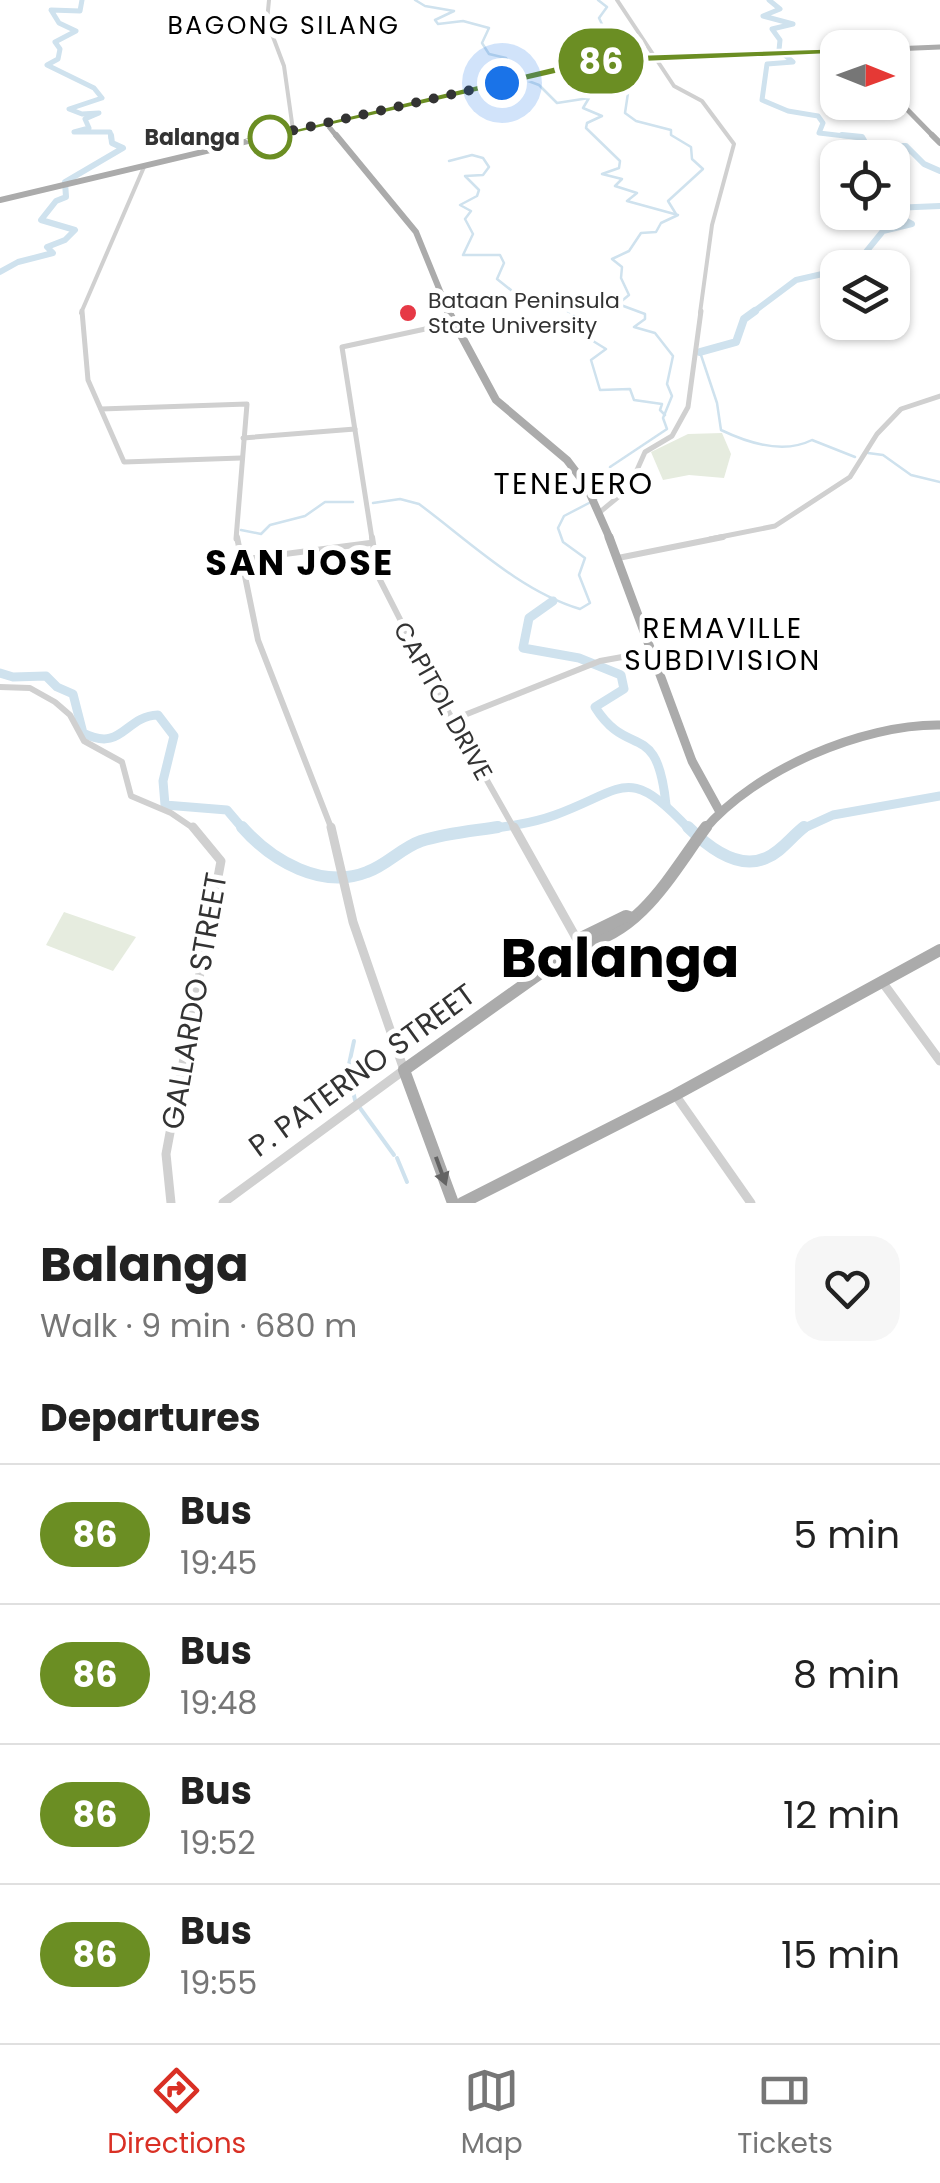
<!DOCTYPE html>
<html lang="en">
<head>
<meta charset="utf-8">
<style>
  body { margin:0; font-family:Poppins,sans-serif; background:#f6f6f6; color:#222; height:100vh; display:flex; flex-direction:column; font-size:38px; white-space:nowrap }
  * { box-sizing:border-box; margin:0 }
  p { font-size:32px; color:#767676 }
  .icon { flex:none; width:55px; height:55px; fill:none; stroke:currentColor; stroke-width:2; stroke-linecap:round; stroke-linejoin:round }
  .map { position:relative; height:1203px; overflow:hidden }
  .drawer { display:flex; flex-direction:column; background:#fff; flex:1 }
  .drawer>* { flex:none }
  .badge { padding:0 20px; border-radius:32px; font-size:35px; line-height:65px }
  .needle { width:65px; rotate:91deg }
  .fabs { position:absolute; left:820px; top:30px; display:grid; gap:20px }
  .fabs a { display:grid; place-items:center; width:90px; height:90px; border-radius:20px; background:#fff; box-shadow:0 2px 8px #0004; font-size:50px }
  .you { position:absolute; width:50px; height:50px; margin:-25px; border:8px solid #fff; border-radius:50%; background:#1a73e8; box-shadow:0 0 0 15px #1a73e833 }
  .map>.badge { position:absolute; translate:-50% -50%; box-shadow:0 0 0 5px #fff }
  h2 { padding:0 40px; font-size:38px; line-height:90px }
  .round { display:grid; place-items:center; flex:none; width:105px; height:105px; border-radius:30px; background:#f6f6f6 }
  .summary { display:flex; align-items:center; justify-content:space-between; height:170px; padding:0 40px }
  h1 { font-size:48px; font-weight:700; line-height:75px }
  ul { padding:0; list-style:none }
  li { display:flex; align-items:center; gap:30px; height:140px; padding:0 40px; border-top:2px solid #e0e0e0 }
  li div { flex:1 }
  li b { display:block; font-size:38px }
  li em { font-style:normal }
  li .badge { min-width:110px; font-weight:700; text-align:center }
  .tabs { display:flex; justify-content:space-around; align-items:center; height:140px; border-top:2px solid #e0e0e0; background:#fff; font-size:28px; color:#767676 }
  .tabs a { display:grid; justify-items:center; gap:5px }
  .tabs .selected { color:#d93025 }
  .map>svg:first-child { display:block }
  .green { fill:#e6ecdf }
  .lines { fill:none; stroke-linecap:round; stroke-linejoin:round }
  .stream-far1 { stroke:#cfe2ee; stroke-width:2.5 }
  .stream { stroke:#cfe2ee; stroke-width:4 }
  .river-far4 { stroke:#cfe2ee; stroke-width:5 }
  .river-far3 { stroke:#cfe2ee; stroke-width:6 }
  .river-far2 { stroke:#cfe2ee; stroke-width:8 }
  .river-far1 { stroke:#cfe2ee; stroke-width:9 }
  .river { stroke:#cfe2ee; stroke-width:12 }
  .minor-far3 { stroke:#d0d0d0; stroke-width:4 }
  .minor-far2 { stroke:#d0d0d0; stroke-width:5 }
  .minor-far1 { stroke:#d0d0d0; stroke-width:6 }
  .minor { stroke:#d0d0d0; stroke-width:9 }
  .major-far4 { stroke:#ababab; stroke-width:5 }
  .major-far3 { stroke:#ababab; stroke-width:6 }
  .major-far2 { stroke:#ababab; stroke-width:8 }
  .major-far1 { stroke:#ababab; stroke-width:9 }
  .major { stroke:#ababab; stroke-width:12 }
  .oneway { fill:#636363 }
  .line { fill:#6b8e23; stroke:#fff; stroke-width:2.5 }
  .walk { stroke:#333; stroke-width:10; stroke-dasharray:0 18 }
  .stop-dot { fill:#fff; stroke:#6b8e23; stroke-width:5 }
  .poi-dot { fill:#e63946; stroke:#fff; stroke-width:4 }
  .labels { text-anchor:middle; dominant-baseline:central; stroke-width:10; stroke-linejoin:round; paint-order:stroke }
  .far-stop-label { font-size:22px; font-weight:bold; fill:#333; stroke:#fff; text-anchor:end }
  .far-poi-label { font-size:22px; fill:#333; stroke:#fff; text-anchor:start }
  .far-quarter-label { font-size:25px; letter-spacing:2.5px; fill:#000; stroke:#fff }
  .street-label { font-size:25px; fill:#333; stroke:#fff }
  .neighbourhood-label { font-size:28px; letter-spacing:2.5px; fill:#000; stroke:#fff }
  .quarter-label { font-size:30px; letter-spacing:2.5px; fill:#000; stroke:#fff }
  .near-street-label { font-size:30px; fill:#333; stroke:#fff }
  .district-label { font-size:35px; font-weight:bold; letter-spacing:2.5px; fill:#000; stroke:#fff }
  .near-town-label { font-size:55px; font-weight:bold; fill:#000; stroke:#fff }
</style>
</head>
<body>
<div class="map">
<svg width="940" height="1203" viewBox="0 0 940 1203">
  <rect width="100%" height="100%" fill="#fff"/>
  <g class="green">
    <path d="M722,433L731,454L724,478L689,475L663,480L651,452L688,434Z"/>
    <path d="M64,912L136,937L113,971L46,945Z"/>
  </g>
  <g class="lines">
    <g class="stream-far1">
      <path d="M415,0L425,6L454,11L435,20L438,24L463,21L489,28L482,43L489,54L506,58L516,75"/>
      <path d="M598,0L607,7L599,18C606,33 613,47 627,56"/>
      <path d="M632,61L622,88L628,93L625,113L636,121L671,130V135L691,147L692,159L703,169L668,201L676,214"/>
      <path d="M523,79L539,85L557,103L589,98L583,108L602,116L587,123L586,128L620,161L619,168L602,174L622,179L615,186L637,193L627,201L678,215L661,223L656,232L641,233L629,251L612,259L622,267L621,278L629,295L618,304L645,314V319L634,327L655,333L673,356L667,384L672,396L663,418L667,429L610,467L611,484L596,499"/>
      <path d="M449,161L472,155L483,158L489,167L483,175L465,176L479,190L477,196L460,205L471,211L465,219L473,234L463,255H500L504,263L497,279L521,298H556L561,308L575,315V326L593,328V341L606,349L591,360L600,390L630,389L634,400L662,404L660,410L665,415"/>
      <path d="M700,352L717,403L721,430C748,443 784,454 812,440L855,457"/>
      <path d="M868,453L883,455L911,475L940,482"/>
      <path d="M373,503L400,499L419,504C469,541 520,591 580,609L590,603L579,575L585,558L563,542L558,528L564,516L589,503"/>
      <path d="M241,530L261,534L270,525L305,516L325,502H353"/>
    </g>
    <g class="stream">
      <path d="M354,1041L348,1069L355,1100"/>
      <path d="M360,1108L394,1155"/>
      <path d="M397,1158L407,1182"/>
    </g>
    <g class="river-far4">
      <path d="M82,0L80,11L51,10L59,23L76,31L55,42L60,49L58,59L47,65L94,88L102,98L69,109L82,114L99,113L85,119L89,128L74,132H110L111,138"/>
      <path d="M769,0L780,9L763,16L793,24L772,29L780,40L779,50L793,62L767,64L762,100L788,111L818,116L823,123L819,133L862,138"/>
    </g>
    <g class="river-far3">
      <path d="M842,135L862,137L867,146H906L924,164L940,171"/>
      <path d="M892,208L940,206"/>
      <path d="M0,272L18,262L53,253L47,247L65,240L75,230L41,220L56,201L66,197L65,182L123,148L112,143L111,135"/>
      <path d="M752,313L796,280L831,272L840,262L861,258L883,231L912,224L890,212"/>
    </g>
    <path class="river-far2" d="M700,352L736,342L744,319L755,311"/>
    <g class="river-far1">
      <path d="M553,601L529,618L523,648L579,658L621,675L624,689L595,707C629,761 657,717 666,805"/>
      <path d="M0,673L13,677L46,676L57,687L73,694L83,733C123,753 124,716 158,715L174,736L163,781L165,805L227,810L244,830"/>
      <path d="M478,830C504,827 530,824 555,815C626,789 627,763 690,830"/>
      <path d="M800,830L833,815L940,796"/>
    </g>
    <g class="river">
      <path d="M242,827C272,861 322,890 367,872C387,865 401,848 421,841C446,833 472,831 498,827"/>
      <path d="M688,827C707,846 737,871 766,858C781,852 791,837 804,827"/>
    </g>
    <g class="minor-far3">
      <path d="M269,0L267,21L284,66L293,130"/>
      <path d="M617,0L674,86L702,101L734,144L712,225L700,313"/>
      <path d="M81,313L144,167"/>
    </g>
    <g class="minor-far2">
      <path d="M82,311L88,380L124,462L241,458"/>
      <path d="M101,409L247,404L236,539"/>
      <path d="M243,438L355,429"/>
      <path d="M600,512L629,488L645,452L672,436L688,407L701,311"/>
      <path d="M372,539L342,347L453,323"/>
      <path d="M710,539L775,526L850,477L877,434L901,409L940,396"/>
    </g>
    <g class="minor-far1">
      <path d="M237,537L258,640L332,830"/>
      <path d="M372,537L378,576L436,690L515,830"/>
      <path d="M618,558L723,537"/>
      <path d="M239,560L370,543"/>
      <path d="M0,687L30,688L55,702L70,715L84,741L122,762L131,796L171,813L196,830"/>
      <path d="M452,720L600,661L650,652"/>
    </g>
    <g class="minor">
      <path d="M514,827L579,943"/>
      <path d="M883,983L940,1061"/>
      <path d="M676,1096L751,1203"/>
      <path d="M171,1203L166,1154L221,861L193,827"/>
      <path d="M223,1203L404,1070L353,922L331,827"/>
    </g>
    <g class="major-far4">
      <path d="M892,49L940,47"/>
      <path d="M892,94L935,138"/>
      <path d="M326,123L338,138"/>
      <path d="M264,138L579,63L838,50"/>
    </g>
    <g class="major-far3">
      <path d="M336,135L416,232L449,313"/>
      <path d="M932,135L940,143"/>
      <path d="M0,200L274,135"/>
    </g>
    <path class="major-far2" d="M448,311L496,400L567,460L586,485L610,539"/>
    <g class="major-far1">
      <path d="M609,537L692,761L720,812"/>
      <path d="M704,830C755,770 862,724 940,725"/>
    </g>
    <g class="major">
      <path d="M580,945C641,933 671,874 706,827"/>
      <path d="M453,1203L404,1070L580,945L583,937L626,916L632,918"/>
      <path d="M462,1203L675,1095L940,950"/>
    </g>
  </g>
  <defs><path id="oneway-solid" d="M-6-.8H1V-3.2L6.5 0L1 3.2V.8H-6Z" transform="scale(2.5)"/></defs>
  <use class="oneway" href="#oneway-solid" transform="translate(441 1171) rotate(70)"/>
  <path class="line" d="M841,48L838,54L600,64L255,143L249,140L580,60L627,55Z"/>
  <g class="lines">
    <path class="walk" d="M270,137H264L502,83"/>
  </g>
  <circle class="stop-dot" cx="270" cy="137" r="20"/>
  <circle class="poi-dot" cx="408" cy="313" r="10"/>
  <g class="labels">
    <g class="far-stop-label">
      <text x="240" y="137">Balanga</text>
    </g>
    <g class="far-poi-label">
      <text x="428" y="300">Bataan Peninsula<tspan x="428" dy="25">State University</tspan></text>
    </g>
    <g class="far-quarter-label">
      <text x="284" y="25">BAGONG SILANG</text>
    </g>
    <g class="street-label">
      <text transform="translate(443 701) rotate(61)">CAPITOL DRIVE</text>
    </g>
    <g class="neighbourhood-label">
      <text x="723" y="628">REMAVILLE<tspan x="723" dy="32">SUBDIVISION</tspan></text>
    </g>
    <g class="quarter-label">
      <text x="574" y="483">TENEJERO</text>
    </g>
    <g class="near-street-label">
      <text transform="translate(194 1001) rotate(-80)">GALLARDO STREET</text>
      <text transform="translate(362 1070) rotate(-36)">P. PATERNO STREET</text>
    </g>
    <g class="district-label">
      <text x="300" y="562">SAN JOSE</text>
    </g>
    <g class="near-town-label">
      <text x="620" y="957">Balanga</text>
    </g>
  </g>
</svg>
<div class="fabs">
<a><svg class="needle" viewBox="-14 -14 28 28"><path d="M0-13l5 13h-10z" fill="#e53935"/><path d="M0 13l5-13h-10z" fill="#767676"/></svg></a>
<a><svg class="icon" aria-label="locate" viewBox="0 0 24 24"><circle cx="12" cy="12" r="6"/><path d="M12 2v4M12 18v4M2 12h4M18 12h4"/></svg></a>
<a><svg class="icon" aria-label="layers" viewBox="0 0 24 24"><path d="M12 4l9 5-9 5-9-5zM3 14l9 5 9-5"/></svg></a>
</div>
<div class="you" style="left:502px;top:83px"></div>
<b class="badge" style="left:601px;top:61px;background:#6b8e23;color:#fff">86</b>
</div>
<section class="drawer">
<div class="summary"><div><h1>Balanga</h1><p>Walk · 9 min · 680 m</p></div><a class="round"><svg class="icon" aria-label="heart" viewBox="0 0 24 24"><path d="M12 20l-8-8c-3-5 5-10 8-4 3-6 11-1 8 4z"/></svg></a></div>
<h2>Departures</h2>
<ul>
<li><span class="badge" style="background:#6b8e23;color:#fff">86</span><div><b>Bus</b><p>19:45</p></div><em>5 min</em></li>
<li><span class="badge" style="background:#6b8e23;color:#fff">86</span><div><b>Bus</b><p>19:48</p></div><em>8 min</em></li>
<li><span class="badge" style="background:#6b8e23;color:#fff">86</span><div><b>Bus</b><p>19:52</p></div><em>12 min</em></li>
<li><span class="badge" style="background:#6b8e23;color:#fff">86</span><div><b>Bus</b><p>19:55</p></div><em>15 min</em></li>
</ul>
</section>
<nav class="tabs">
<a class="selected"><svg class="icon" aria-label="directions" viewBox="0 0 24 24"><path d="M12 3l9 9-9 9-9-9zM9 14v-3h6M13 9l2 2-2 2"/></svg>Directions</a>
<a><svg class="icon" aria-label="map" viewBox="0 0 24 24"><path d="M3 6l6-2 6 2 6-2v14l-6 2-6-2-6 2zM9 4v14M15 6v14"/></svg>Map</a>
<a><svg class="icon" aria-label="tickets" viewBox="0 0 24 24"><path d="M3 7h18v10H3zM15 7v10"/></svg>Tickets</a>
</nav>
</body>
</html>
